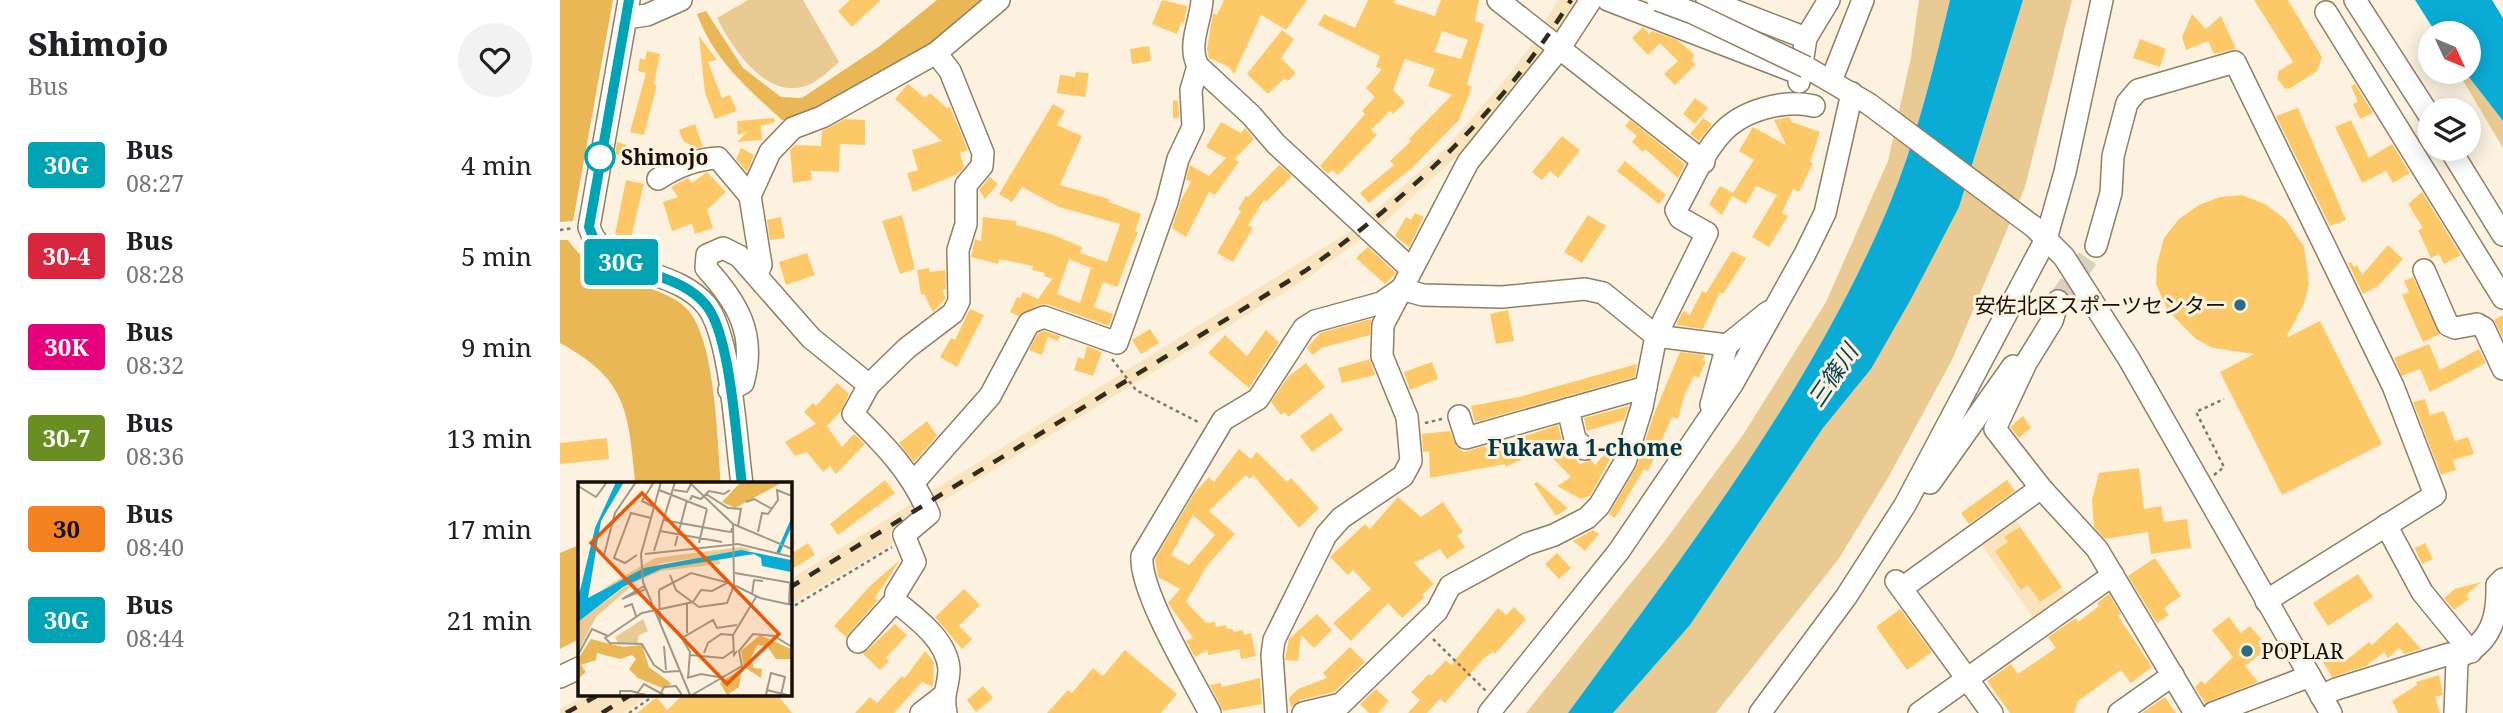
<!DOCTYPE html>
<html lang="en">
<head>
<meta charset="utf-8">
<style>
  body { margin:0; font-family:"Noto Serif","Noto Sans JP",serif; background:#f2f2f2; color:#202124; height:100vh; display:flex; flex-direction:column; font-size:26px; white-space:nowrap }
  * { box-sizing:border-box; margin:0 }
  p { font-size:23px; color:#757577 }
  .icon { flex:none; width:38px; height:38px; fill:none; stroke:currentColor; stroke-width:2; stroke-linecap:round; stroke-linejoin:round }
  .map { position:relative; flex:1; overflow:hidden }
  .panel { display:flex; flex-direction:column; background:#fff; width:560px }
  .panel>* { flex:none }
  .badge { padding:0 14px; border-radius:5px; font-size:24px; line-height:46px }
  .needle { width:46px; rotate:134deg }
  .controls { position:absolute; left:1858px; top:21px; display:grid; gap:14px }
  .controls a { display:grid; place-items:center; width:63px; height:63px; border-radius:50%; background:#fff; box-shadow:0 4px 18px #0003; font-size:35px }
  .map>.badge { position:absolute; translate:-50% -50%; box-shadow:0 0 0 4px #fff }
  .round { display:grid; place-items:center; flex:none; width:74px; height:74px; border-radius:37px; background:#f2f2f2 }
  .head { display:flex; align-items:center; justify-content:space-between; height:119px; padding:0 28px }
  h1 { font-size:33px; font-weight:800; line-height:52px }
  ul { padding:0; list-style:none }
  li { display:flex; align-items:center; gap:21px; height:91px; padding:0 28px }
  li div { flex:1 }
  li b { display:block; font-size:26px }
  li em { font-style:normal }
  li .badge { min-width:77px; font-weight:700; text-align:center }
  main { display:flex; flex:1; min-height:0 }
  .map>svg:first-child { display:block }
  .built { fill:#f9e4be }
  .green { fill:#e9ca92 }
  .forest { fill:#e9b755 }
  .water { fill:#0aacd6 }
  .building { fill:#fdc968; fill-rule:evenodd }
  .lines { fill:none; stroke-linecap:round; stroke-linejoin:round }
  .minor-tunnel { stroke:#dad0bf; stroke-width:21; stroke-dasharray:21 10; stroke-linecap:butt }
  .minor-casing { stroke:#8f7f63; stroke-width:24 }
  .path { stroke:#80786a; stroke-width:2.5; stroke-dasharray:3.5 3.5; stroke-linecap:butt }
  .minor { stroke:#fff; stroke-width:21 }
  .rail { stroke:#322b20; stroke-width:4.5; stroke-dasharray:12 12; stroke-linecap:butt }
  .minor-bridge-casing { stroke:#8f7f63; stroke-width:24; stroke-linecap:butt }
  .minor-bridge { stroke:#fff; stroke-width:21 }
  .line-casing { stroke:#fff; stroke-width:16 }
  .line { stroke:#00a3b4; stroke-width:10 }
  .stop-dot { fill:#fff; stroke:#00a3b4; stroke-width:3.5 }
  .poi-dot { fill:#2b6a7f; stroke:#fdf2e0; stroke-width:2.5 }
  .labels { text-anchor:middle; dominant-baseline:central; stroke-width:6; stroke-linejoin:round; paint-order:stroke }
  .stop-label { font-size:21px; font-weight:bold; fill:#161006; stroke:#fdf2e0; text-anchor:start }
  .poi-label { font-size:21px; fill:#161006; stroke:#fdf2e0; text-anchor:end }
  .water-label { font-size:23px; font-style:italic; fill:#054153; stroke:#fdf2e0 }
  .neighbourhood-label { font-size:23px; font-weight:bold; fill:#003949; stroke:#fdf2e0 }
  .inset-river { fill:none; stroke:#0aacd6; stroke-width:3.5 }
  .inset-road { fill:none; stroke:#a19889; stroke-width:2 }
  .view { fill:#e8590c; fill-opacity:0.15; stroke:#e8590c; stroke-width:3.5 }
  .inset-edge { fill:none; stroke:#161006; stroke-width:3.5 }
</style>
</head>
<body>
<main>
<section class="panel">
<div class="head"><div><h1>Shimojo</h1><p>Bus</p></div><a class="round"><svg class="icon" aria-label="heart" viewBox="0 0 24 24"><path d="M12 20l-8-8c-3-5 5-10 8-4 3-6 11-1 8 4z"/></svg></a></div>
<ul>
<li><span class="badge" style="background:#00a3b4;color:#fff">30G</span><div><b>Bus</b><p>08:27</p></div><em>4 min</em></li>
<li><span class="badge" style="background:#d7263d;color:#fff">30-4</span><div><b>Bus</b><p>08:28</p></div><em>5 min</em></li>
<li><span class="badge" style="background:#e6007e;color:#fff">30K</span><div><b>Bus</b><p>08:32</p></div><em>9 min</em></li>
<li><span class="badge" style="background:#6b8e23;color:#fff">30-7</span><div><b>Bus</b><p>08:36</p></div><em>13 min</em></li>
<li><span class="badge" style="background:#f58220;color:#111">30</span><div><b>Bus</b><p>08:40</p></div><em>17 min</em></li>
<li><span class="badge" style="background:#00a3b4;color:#fff">30G</span><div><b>Bus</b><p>08:44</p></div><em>21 min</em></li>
</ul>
</section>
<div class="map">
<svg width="1943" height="713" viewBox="0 0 1943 713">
  <rect width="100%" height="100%" fill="#fdf2e0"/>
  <g class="built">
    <path d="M998,0H1023L998,39L981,28Z"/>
    <path d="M977,37L990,48L912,142L824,223L749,277L330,533L334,543L229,605V580L797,227L886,148L949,75Z"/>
    <path d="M1452,514L1510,599L1476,622L1417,539Z"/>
    <path d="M28,694H91L64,713H0V709Z"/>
  </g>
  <g class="green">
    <path d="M188,0H243L279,62C269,71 259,81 248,85C207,102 172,48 157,18Z"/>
    <path d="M1359,0H1390C1373,71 1356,141 1328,208C1250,392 1125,553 1008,713H966L1104,542L1183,435L1266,302L1328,161L1351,57Z"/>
    <path d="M1463,0H1512L1465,187L1392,360L1328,478L1278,560L1156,713H1053L1130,625L1263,428L1311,369L1399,207Z"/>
    <path d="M1898,72H1905L1943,121V148Z"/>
  </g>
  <g class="forest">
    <path d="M0,0H53L13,221L0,222Z"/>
    <path d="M377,0H425L371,45L237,119L222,120C187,88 154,60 137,14L146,11L183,68L221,97L242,98L320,46Z"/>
    <path d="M0,240H8C30,271 54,276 89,288C102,293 116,298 126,308C156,337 157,442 161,484H69L75,479C68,409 66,379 0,343Z"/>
    <path d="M19,545V639L0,649V553Z"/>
  </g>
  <g class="water">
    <path d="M1390,0H1463L1399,207L1351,299L1311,369L1263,428L1130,625L1053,713H1008C1125,553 1250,392 1328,208C1356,141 1373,71 1390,0Z"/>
    <path d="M1855,0H1932L1943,18V121L1905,72H1909V33H1876Z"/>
  </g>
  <g class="building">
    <path d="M290,0H321L292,27L278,11Z"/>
    <path d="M602,0L627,6L624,23L621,22L617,34L592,24Z"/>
    <path d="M664,0H747L726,30L701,15L674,74L669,67L649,58L647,49L653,13L657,15Z"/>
    <path d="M808,0H835L834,3L875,16L881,0H919L915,21L924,24L907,85L912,87L899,120L853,167L809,203L800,193L834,165L830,161L851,141L849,139L892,95L868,86L875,69L845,59L833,90L845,102L833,114L830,111L811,130L817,135L778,175L772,170L768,174L760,166L805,114L802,111L815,97L806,88L822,69L816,67L820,56L758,25L764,14L795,28ZM882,31L908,40L901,59L875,52Z"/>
    <path d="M1694,0H1728L1762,57L1757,71L1729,89L1724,88L1717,78L1719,71L1733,62Z"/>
    <path d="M1632,14L1646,29L1661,16L1676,49L1654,54L1648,41L1626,50L1622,37Z"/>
    <path d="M1083,27L1089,34L1092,31L1117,40L1134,54L1132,61L1136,64L1115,85L1104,74L1118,61L1100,43L1088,55L1072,38Z"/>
    <path d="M722,30L734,39L721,58L736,73L728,81L725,78L708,94L687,74Z"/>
    <path d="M139,36L157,60L148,62L162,98L170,95L177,111L155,119L145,93Z"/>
    <path d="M1580,39L1606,49L1600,67L1573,58Z"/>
    <path d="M589,46L591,61L572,64L570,49Z"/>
    <path d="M87,51L100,54L94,84L97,85L84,135L70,132L86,73L78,71L80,58L85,60Z"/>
    <path d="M516,72L529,73L525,97L497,93L500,75L515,77Z"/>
    <path d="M348,84L365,98L370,93L387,108L390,107L408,150L400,153L404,167L398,174L353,192L347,173L358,170L352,150L382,141L335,99Z"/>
    <path d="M1795,84L1813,113L1800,119L1793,104L1798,102L1791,86Z"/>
    <path d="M1135,98L1148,108L1135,124L1123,114Z"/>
    <path d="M613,100L618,101L619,118H613Z"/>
    <path d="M493,104L505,111L497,125L522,136L500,185L549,199V202L581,214L575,231L578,232L557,287L543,282L534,307L553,314L549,326L487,304L479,305L458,316L450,312L457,297L460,298L463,292L478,299L492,279L484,276L485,273L472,270L473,266L439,259L438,264L411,257L415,239L421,241L423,217L456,221V225L491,234L522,247L520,253L547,262L560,224L499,207L462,187L452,202L439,194ZM509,259L531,268L520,303L497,294Z"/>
    <path d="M1738,108L1786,220L1770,226L1716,116Z"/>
    <path d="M1229,117L1232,122L1260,132L1250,162L1253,163L1239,192L1233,189L1222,213L1228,216L1209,247L1192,237L1217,195L1196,186L1186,204L1172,196L1162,215L1149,204L1160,186L1173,193L1194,160L1179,151L1193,127L1226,145L1214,120Z"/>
    <path d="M214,118L215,122L201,126L202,140L177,142L188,131L178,135L177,121Z"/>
    <path d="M1143,118L1152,124L1139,141L1130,134Z"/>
    <path d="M285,119L305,120V145L280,144L279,172L251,171L252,180L233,183L230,150L235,145L261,146L262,131Z"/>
    <path d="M1070,120L1125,164L1118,178L1085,149L1083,152L1072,142L1077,136L1065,126Z"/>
    <path d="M1791,120L1809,158L1832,144L1850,173L1833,183L1826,171L1802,183L1775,127Z"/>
    <path d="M661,122L681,133L685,128L694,139L675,159L679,162L655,195L649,192L626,237L612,228L621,200L631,182L626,179L630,165L649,176L666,158L646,147Z"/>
    <path d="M135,124L143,147L136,148L123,141L119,130Z"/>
    <path d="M1002,136L1020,150L998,178L990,171L982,180L972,172Z"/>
    <path d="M57,142L67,145L64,156L55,154Z"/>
    <path d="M181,148L194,155L187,172L176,159Z"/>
    <path d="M1065,161L1106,195L1099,204L1057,171Z"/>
    <path d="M719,165L732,176L706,202L704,200L688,225L693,228L673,262L657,253L681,211L678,209L686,196L688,197Z"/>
    <path d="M147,172L166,192L147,210L153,228L135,234L132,224L112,231L103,202L118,197L111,187L128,178L132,183Z"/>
    <path d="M430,177L438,184L425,199L419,190Z"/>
    <path d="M66,180L84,184L69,246L57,243L58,235L55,234Z"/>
    <path d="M1862,192L1901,255L1884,264L1879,254L1871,258L1858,230L1863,228L1848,204Z"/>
    <path d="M1682,195L1705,204L1725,219L1744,246L1749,284L1744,304L1726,338L1760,321L1822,444L1722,495L1660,372L1694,354L1653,348L1636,339L1608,311L1596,284L1597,264L1604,238L1619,219L1639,205L1660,197Z"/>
    <path d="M855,213L864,217L849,247L835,236L846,217L851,220Z"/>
    <path d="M342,215L355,269L340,274L322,221Z"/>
    <path d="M1028,215L1046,226L1022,263L1004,252Z"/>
    <path d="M221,217L225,238L210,240L207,220Z"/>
    <path d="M1828,245L1843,259L1818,286L1803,294L1788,263L1791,262L1794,267L1797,265L1802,275Z"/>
    <path d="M808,247L836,273L825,284L796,258Z"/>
    <path d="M1172,251L1186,258L1163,294L1160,292L1143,329L1116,325L1123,311L1130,315L1142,291L1146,293Z"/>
    <path d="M247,253L255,275L226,285L219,262Z"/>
    <path d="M369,268L370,272L385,270L386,289L382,290L386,298L373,312L364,294L361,295L357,270Z"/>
    <path d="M1853,277L1880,334L1863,342L1842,295L1849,292L1844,281Z"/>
    <path d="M410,309L424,315L397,367L380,357L391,338L395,340Z"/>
    <path d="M948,310L954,341L936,344L930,314Z"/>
    <path d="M1943,315V338L1934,320Z"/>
    <path d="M811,319L810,335L761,348L753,355L747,348L760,333Z"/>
    <path d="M590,329L599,343L581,354L572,340Z"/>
    <path d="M706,330L719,342L689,388L648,353L665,335L687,356Z"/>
    <path d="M484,331L500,336L498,341L488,337L482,355L469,350L478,333Z"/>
    <path d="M1869,344L1880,370L1919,349L1926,363L1870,392L1860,369L1842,376L1834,358Z"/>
    <path d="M527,346L542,352L533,376L514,370L518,357L524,359Z"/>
    <path d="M1120,352L1145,355L1143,360L1146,361L1139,378L1134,376L1124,396L1118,419L1112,417L1088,471L1084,469L1055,518L1049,514L1077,466L1094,414Z"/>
    <path d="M810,359L815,375L782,383L778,368Z"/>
    <path d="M872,362L878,379L850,390L844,372Z"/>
    <path d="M746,363L765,387L728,417L725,412L721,415L711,402L728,377Z"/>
    <path d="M1077,364L1075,377L915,422L911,406L959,397Z"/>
    <path d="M277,383L289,394L281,411L267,426L282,447L294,434L305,444L276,474L270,466L263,472L247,452L235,456L225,442L256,424L244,412L253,403L256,406Z"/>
    <path d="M1865,399L1870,415L1884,411L1895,441L1908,437L1914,454L1893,460L1896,470L1881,475L1853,402Z"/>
    <path d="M1069,406L1064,420L1027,431L1024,418Z"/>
    <path d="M771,413L783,430L752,452L740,436Z"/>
    <path d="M1463,416L1471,428L1459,438L1450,427Z"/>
    <path d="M367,421L377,436L354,462L339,443Z"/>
    <path d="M998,425L1002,441L998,442L1020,464L1031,460L1035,465L1050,449L1054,452L1030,496L1021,499L997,486L1011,477L984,449L946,467L945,464L870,478L869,451L863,452L862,434L890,431L897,447L904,452L925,446L926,449Z"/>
    <path d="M47,438L49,459L0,464V443Z"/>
    <path d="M679,449L691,459L697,452L727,482L731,478L759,508L739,528L693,475L690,479L686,475L649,511L675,534L647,566L626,602L646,623L655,622L656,627L666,625L667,629H673V632L683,630L684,635L691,633L696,656L681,659L679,649L648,655L647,650L635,657L626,641L633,638L608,603L620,589L598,577L595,559L635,492L649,477L654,482ZM633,515L655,535L629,565L611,555Z"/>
    <path d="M1579,468L1584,509L1601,506L1604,522L1627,519L1631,548L1591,554L1588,532L1545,539L1534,527L1532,500L1539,473Z"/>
    <path d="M325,480L335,493L278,535L270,524Z"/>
    <path d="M1447,480L1455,491L1409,524L1401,513Z"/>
    <path d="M977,482L1008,508L996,516L974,484Z"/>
    <path d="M838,497L861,517L883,502L903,532L897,536L905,547L887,559L880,549L854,563L874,584L862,595L865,597L842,618L828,603L791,641L773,623L811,589L793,570L788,575L770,557L805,524L810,529Z"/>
    <path d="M1460,527L1502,587L1480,602L1468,585L1461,590L1435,551L1448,542L1444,537Z"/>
    <path d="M1033,530L1039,534L1025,551L1013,541Z"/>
    <path d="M1851,540L1855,548L1865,543L1873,559L1862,564Z"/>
    <path d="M248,543L255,555L229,571V555Z"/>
    <path d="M997,553L1011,568L999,579L985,564Z"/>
    <path d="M1595,558L1621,596L1604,608L1609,615L1597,623L1568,576Z"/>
    <path d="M340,560L315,598L318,600L286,637L274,626L311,585Z"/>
    <path d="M1798,574L1813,597L1768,626L1753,603Z"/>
    <path d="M1921,582L1906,595L1909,599L1894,610L1884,598L1895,589Z"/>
    <path d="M404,589L420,605L399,626L412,639L402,649L375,617Z"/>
    <path d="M1549,594L1561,614L1558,616L1592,667L1571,683L1561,670L1518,701L1514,713H1450L1427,681L1451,664L1458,674L1496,648L1488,637L1516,618L1518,622L1539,606L1537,603Z"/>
    <path d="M954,607L966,619L935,654L933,652L923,659L885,703L880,699L867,713H848L860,700L851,692L869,674L871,676L886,660L891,665L938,608L946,615Z"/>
    <path d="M1340,609L1372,652L1347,670L1316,627Z"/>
    <path d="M757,614L772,630L754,648L741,635L738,661L725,660L729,639Z"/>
    <path d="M1669,617L1681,633L1690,626L1705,644L1703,652L1685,666L1698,682L1645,703L1635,687L1641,681L1645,684L1673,657L1652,630Z"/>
    <path d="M1837,622L1861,649L1845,654L1839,648L1828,658L1824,652L1806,666L1772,677L1762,660L1778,651L1784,662L1809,642L1812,645Z"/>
    <path d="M335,624L347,635L326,658L329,661L320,670L303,654Z"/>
    <path d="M790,647L805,662L774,692L740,700L731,707L729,698L738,689L767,678L763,673Z"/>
    <path d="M565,650L617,694L601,713H487L508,690L512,693L533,668L543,676Z"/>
    <path d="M365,651L374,662L373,687L362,682L334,713H295L310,697L317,703L342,676L345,678Z"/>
    <path d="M1879,675L1883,695L1875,697L1880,713H1838L1832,701L1857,685L1856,682Z"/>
    <path d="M700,678L702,704L663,711L650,685L661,683L662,687Z"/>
    <path d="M423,686L433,698L416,712L407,700Z"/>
    <path d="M816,689L829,701L818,713H809L800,704Z"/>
    <path d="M124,694H217L232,713H77L97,697L107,710Z"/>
    <path d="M1605,697L1616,713H1582Z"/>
  </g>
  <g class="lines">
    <path class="minor-tunnel" d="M1498,301L1536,246"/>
    <g class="minor-casing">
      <g id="minor">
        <path d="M69,0L29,227C46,277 114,266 146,305C171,335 176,441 182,484"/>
        <path d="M642,0C641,21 627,45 638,66L691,115L716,144L851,269"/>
        <path d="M938,0L1144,162"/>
        <path d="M1048,0L1238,73"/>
        <path d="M1147,0L1246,38"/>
        <path d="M1795,0L1871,118"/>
        <path d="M1766,12L1943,298"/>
        <path d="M67,18L87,15L121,0"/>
        <path d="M376,53L390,71L423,153L422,166L406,185V224L398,250L399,301L393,313L347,348L309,385L293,414C325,445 352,473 369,514L344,535L355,562L336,593L335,601C356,618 387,640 389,669C389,686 382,693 386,713"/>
        <path d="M1246,67L1309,104L1474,227L1504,257L1569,359L1771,713"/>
        <path d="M1271,81L1303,0"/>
        <path d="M1239,82L1246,38L1269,0"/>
        <path d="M1890,149L1943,235"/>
        <path d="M98,179C116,167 135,159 158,158L190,196"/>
        <path d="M1536,246L1551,193L1553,156L1567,103L1578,90L1675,62L1833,386L1875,495L1706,601"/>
        <path d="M1864,270L1888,325L1895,328L1917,324L1924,328L1943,369"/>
        <path d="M196,275L201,265L190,196L210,152L233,128L262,117L376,53L439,0"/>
        <path d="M1498,301L1492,321L1466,363L1435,429L1481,488L1537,549L1635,713"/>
        <path d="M169,390L183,383C197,334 177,302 146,268L147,255L163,248L179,256L251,338L309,385"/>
        <path d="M1151,405L1167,345L1208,312"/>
        <path d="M1008,409L1015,439L1025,449"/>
        <path d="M899,416L906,438L1086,387"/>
        <path d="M354,482L430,396L469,323L484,317L557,343L607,202L618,159L633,127L631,90L638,66"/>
        <path d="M1370,483L1453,366"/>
        <path d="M1826,525L1862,592L1911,652"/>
        <path d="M1336,581L1432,713"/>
        <path d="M1342,588L1481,488"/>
        <path d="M298,642L335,601"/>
        <path d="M1901,656C1931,642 1938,617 1937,585L1943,579"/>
        <path d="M0,677L19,668"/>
        <path d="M1761,696L1776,689L1889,654L1895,656L1897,662L1895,713"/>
        <path d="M361,713L383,696"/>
        <path d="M650,713C632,678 579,591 582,556L663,420L698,399L744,328L755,321L821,303L841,289L863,295L942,297L1025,289L1043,293L1096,336L1167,345"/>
        <path d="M716,713L712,655L714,640L766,535L781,518L843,476L851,461L847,417L822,356L823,325L908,162L999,49L1031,0"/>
        <path d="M743,713L781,704L877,611L890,586L967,544L994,535L1027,518L1039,506L1065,462L1082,407L1096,336L1147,233L1120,218L1116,210C1130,186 1142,155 1160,135C1181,110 1224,99 1254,106"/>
        <path d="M929,713L1059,551L1173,383L1245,254L1265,213L1292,93"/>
        <path d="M1200,713L1286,597L1345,505L1486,239L1505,172L1542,0"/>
        <path d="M1359,713L1553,575"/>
        <path d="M1559,713L1613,675"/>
        <path d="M1653,713L1750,676"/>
      </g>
    </g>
    <g class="path">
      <path d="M0,230L13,228"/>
      <path d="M552,359L576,390L640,423"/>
      <path d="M865,423L882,419"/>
      <path d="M1654,475L1664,467L1636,412L1664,399"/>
      <path d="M229,609L332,547"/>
      <path d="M873,639L926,691"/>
      <path d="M69,713L96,694"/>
    </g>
    <use href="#minor" class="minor"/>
    <g class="rail">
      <path d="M229,588L745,271C850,197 943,110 1011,0"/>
      <path d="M6,713L40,694"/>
      <path d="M42,713L72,694"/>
    </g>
    <g class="minor-bridge-casing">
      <path id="minor-bridge" d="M1098,0L1133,13L1246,67"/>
    </g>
    <use href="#minor-bridge" class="minor-bridge"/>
  </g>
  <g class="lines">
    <g class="line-casing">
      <path id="line" d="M69,0L29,227C45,277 115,266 146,305C171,335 176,441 182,484"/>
    </g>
    <use href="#line" class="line"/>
  </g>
  <circle class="stop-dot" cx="40" cy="157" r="14"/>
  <g class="poi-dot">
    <circle cx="1680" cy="305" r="7"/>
    <circle cx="1687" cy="651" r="7"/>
  </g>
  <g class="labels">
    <g class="stop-label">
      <text x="61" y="157">Shimojo</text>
    </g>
    <g class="poi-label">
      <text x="1666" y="305">安佐北区スポーツセンター</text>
      <text x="1701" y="651" text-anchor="start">POPLAR</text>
    </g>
    <g class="water-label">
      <text transform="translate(1272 375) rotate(-56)">三篠川</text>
    </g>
    <g class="neighbourhood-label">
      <text x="1025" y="447">Fukawa 1-chome</text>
    </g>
  </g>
  <g transform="translate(18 482)">
    <rect width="214" height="214" fill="#fdf2e0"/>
    <path d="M163,65L174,68L84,81L24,107L77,76ZM141,77L142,82L82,89L58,100L18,135L0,170V140L45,106L83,87ZM65,137L70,149L60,154V161H40L37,155Z" fill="#e9ca92"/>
    <path d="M163,0H205L157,26L144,20ZM182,153L213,167V177H198L189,164L179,163L173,176L176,186L184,187L183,196L166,185L163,169ZM13,157L45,165L64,163L71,185L94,202L84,206L60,196L51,187L58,177L54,173L42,177L19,171L18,178L3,183L8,190L0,197V177ZM164,186L161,205L149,213L142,201Z" fill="#e9b755"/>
    <path d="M38,0H46L23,39L10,116L66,86L163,68L213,78V90L184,84L183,76L176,72L83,87L45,105L0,140V117L17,46Z" fill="#0aacd6"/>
    <path class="inset-river" d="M200,71L214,39"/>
    <path class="inset-road" d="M76,0L64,19L76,25M83,0L63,72L65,100L112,213M111,0L155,42L156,103L182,116L214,123M0,4L18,15L29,0M81,8L129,27M96,8L109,10L113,2M128,12L150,26L163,27L160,44M112,18L114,14L123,17L131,9L146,12L152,8M168,20L176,17L194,27M85,38L146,49L153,50L154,46M155,42L214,67M82,49L144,60M180,50L184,31L190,32L200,18L199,8L214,14M121,61L129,27M97,64L109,18M76,69L97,0M67,72L160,62L214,75M26,73L37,31L58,0M59,73L47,81L36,76L53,31L73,36M157,91L214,101M92,93L98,108L121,125L149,121L156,103M66,104L44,117L68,107M81,108L113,91L151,101M81,108L82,142M174,113L176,98L185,99M109,122V151M211,122L212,101M46,125L54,122L58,134M30,154L64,131L115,120L123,108L134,109L151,100M30,154L27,156L32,161L64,162L76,183L86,190L101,189M86,164L88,188M159,169L156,173L155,153L178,115M126,171L130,161L143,152L155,153M0,173L14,147L30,154M112,173L145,176L155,169M109,196L123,192L146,196M110,196L112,170L104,156L135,138L139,146L159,143M189,208L193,191L207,195L203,213M42,213V209H53L68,213M58,213L66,202L86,213M82,213L86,205L98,204L104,213M114,213L164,184L161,169L175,152L196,154L214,165M188,213L189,208L209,213"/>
    <path class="view" d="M64,11L201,152L149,202L13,61Z"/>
    <rect width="214" height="214" class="inset-edge"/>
  </g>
</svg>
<div class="controls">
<a><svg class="needle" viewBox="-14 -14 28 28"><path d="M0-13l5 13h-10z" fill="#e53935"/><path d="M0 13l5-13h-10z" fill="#757577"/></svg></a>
<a><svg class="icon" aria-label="layers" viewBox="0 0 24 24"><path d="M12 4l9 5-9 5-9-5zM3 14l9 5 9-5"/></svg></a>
</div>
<b class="badge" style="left:61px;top:262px;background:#00a3b4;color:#fff">30G</b>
</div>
</main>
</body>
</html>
